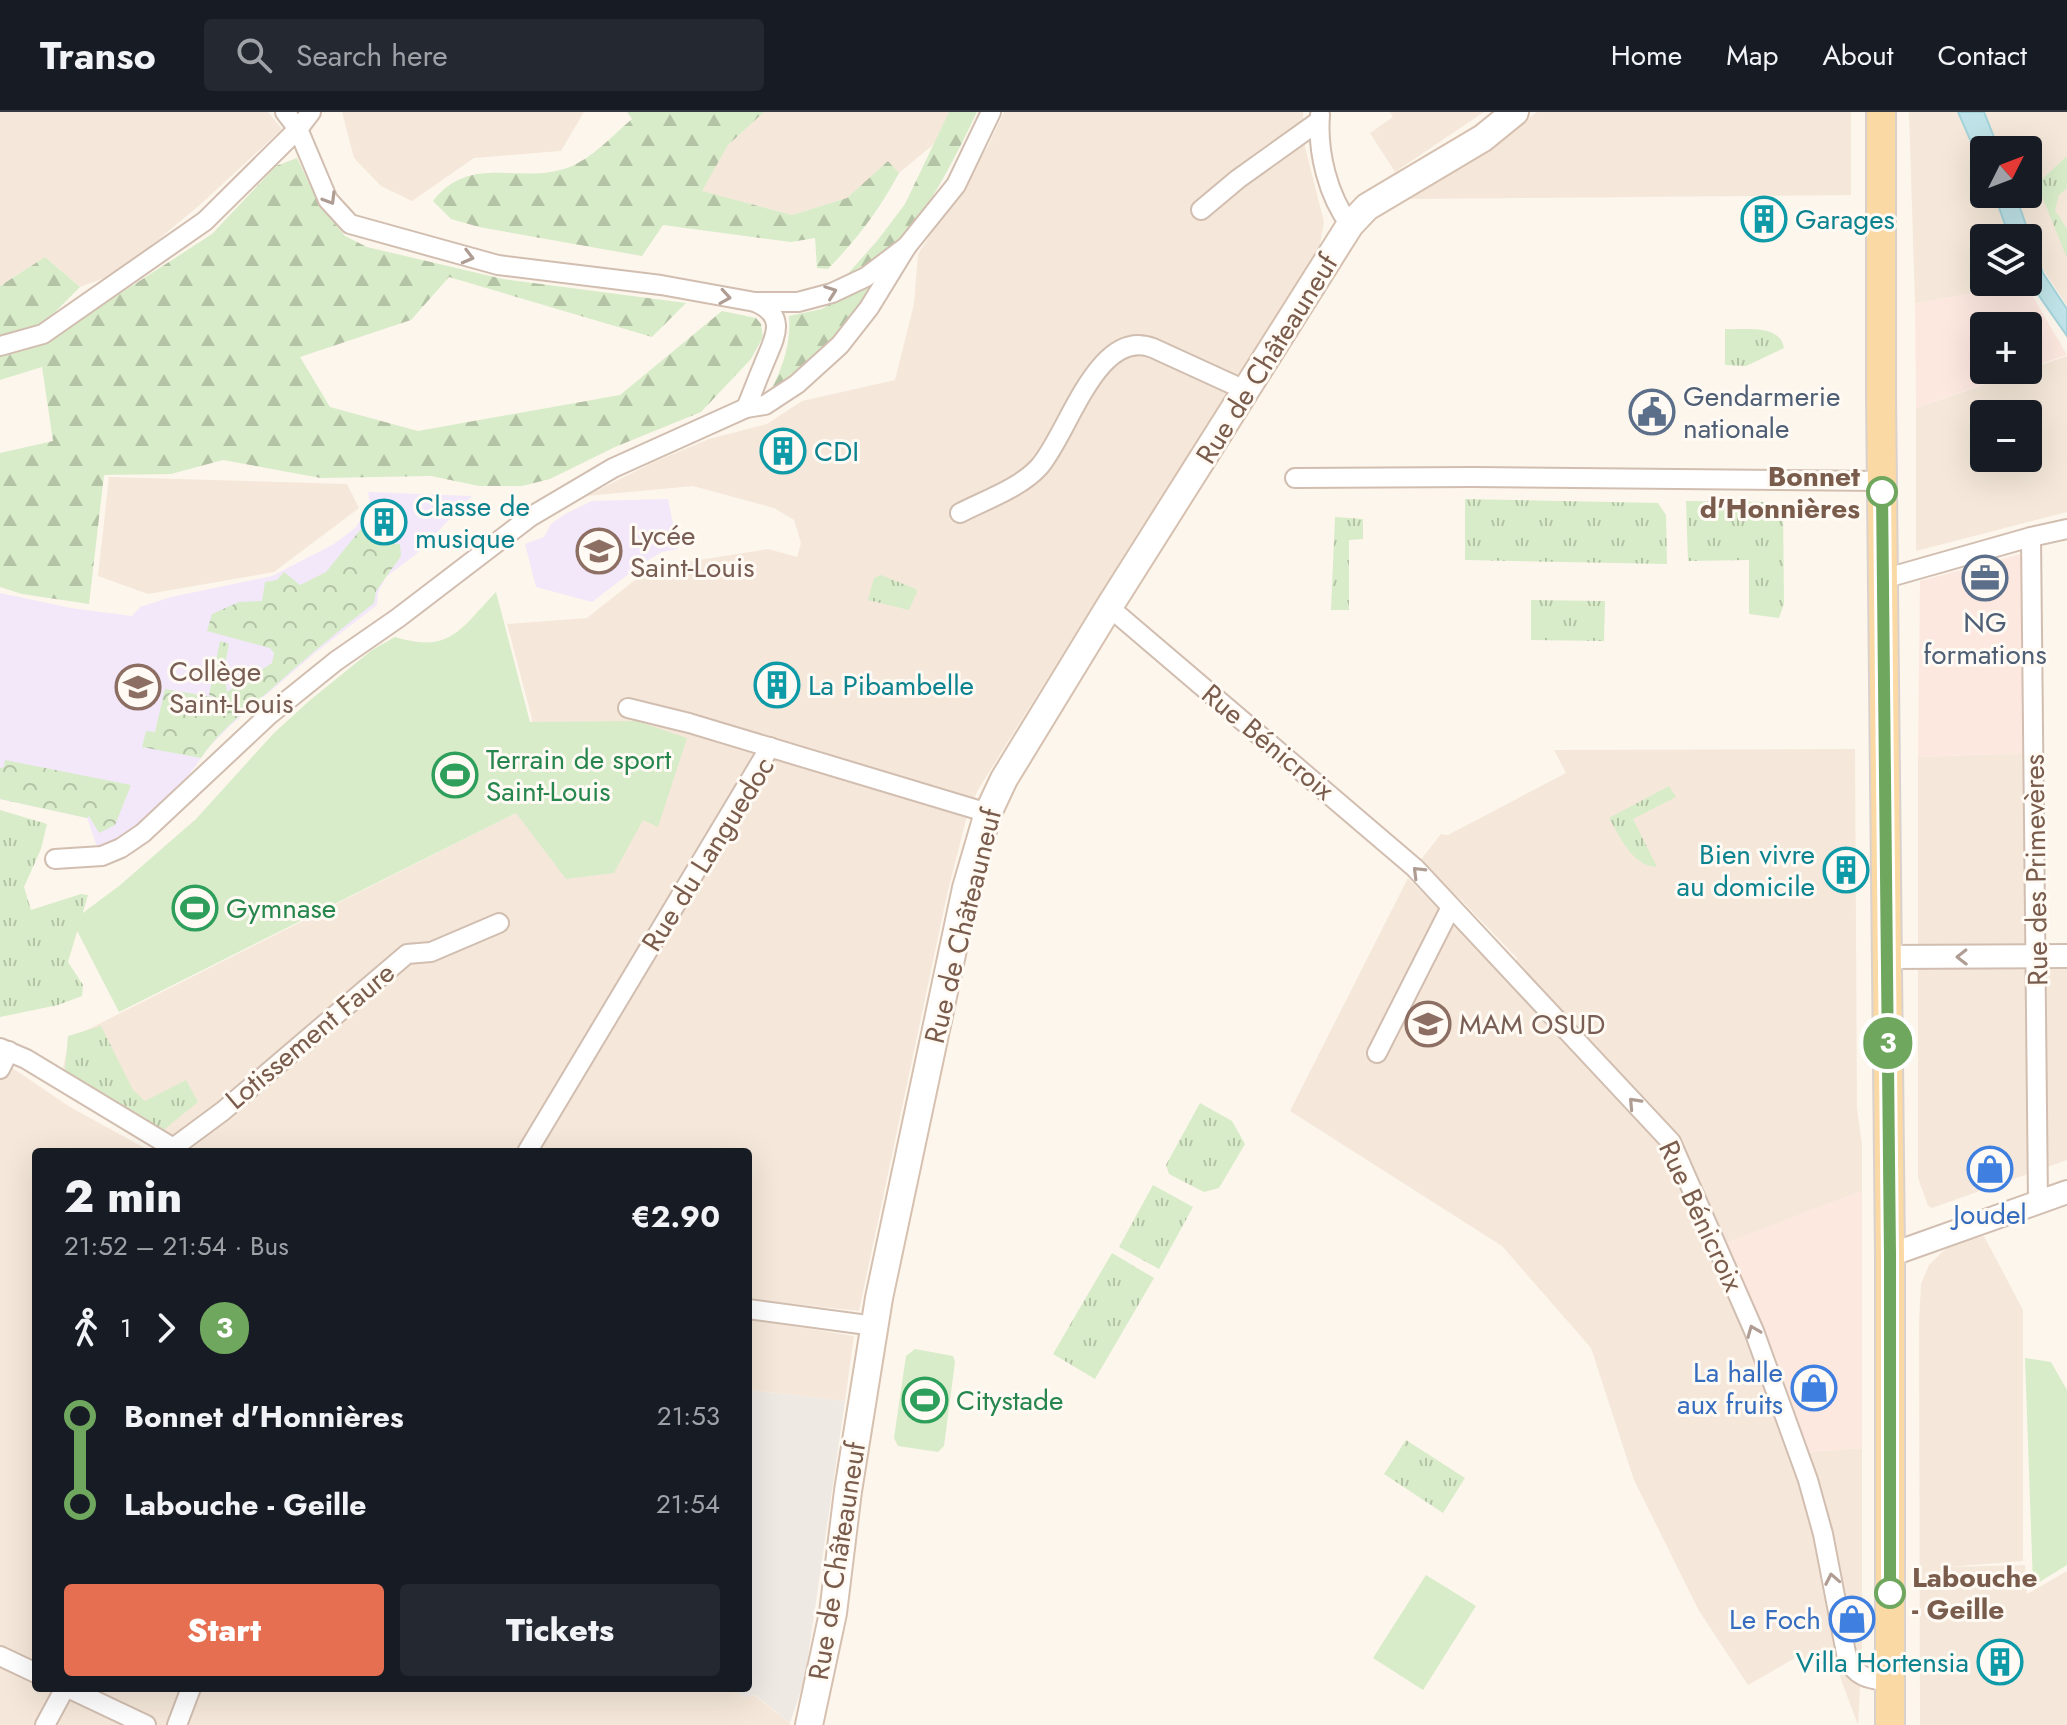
<!DOCTYPE html>
<html lang="en">
<head>
<meta charset="utf-8">
<style>
  body { margin:0; font-family:Jost,sans-serif; background:#242831; color:#f1f3f6; height:100vh; display:flex; flex-direction:column; font-size:30px; white-space:nowrap }
  * { box-sizing:border-box; margin:0 }
  p { font-size:26px; color:#9ea1a6 }
  .icon { flex:none; width:44px; height:44px; fill:none; stroke:currentColor; stroke-width:2; stroke-linecap:round; stroke-linejoin:round }
  .map { position:relative; flex:1; overflow:hidden }
  .side { position:absolute; left:32px; top:1036px; width:720px; height:544px; display:flex; flex-direction:column; background:#171b24; border-radius:8px; box-shadow:0 8px 32px #0002 }
  .side>* { flex:none }
  .badge { padding:0 16px; border-radius:26px; font-size:28px; line-height:52px }
  .needle { width:52px; rotate:48deg }
  .controls { position:absolute; left:1970px; top:24px; display:grid; gap:16px }
  .controls a { display:grid; place-items:center; width:72px; height:72px; border-radius:8px; background:#171b24; box-shadow:0 8px 32px #0002; font-size:40px }
  .map>.badge { position:absolute; translate:-50% -50%; box-shadow:0 0 0 4px #fff }
  .legs { display:flex; align-items:center; gap:12px; height:88px; padding:0 32px; font-size:26px }
  .legs p { margin-inline-start:auto }
  .head { display:flex; align-items:center; justify-content:space-between; height:136px; padding:0 32px }
  h1 { font-size:44px; font-weight:800; line-height:60px }
  .primary-button { display:flex; gap:16px; margin-top:auto; padding:16px 32px }
  .primary-button a { flex:1; height:92px; border-radius:8px; background:#e76f51; color:#fff; font-size:32px; font-weight:800; line-height:92px; text-align:center }
  .primary-button a+a { background:#242831; color:#f1f3f6 }
  ul { padding:0 32px; list-style:none }
  li { display:flex; align-items:center; gap:28px; height:88px; font-size:30px }
  li i { display:grid; place-items:center; width:12px; height:100%; margin:0 10px; background:currentColor }
  li i::after { content:''; width:20px; height:20px; margin:-10px; border:6px solid; border-radius:50%; background:#171b24 }
  li p { margin-inline-start:auto }
  li:first-child i { background:linear-gradient(#0000 50%,currentColor 0) }
  li:last-child i { background:linear-gradient(currentColor 50%,#0000 0) }
  header { display:flex; align-items:center; gap:48px; box-sizing:border-box; height:112px; padding:0 40px; background:#171b24; border-bottom:2px solid #363941 }
  header strong { font-size:38px }
  nav { display:flex; gap:44px; margin-inline-start:auto; font-size:28px }
  .search { width:560px; height:72px; background:#242831; display:flex; align-items:center; gap:20px; box-sizing:border-box; padding:0 28px; border-radius:8px; color:#9ea1a6; font-size:30px }
  .map>svg:first-child { display:block }
  .residential { fill:#f5e8da; fill-rule:evenodd }
  .commercial { fill:#fde8e0 }
  .industrial { fill:#efe9e4 }
  .education { fill:#f3e8fa }
  .grass { fill:url(#grass-tufts) }
  .forest { fill:url(#forest-firs) }
  .park { fill:url(#park-crowns) }
  .pitch { fill:#d8ecc9 }
  .water { fill:#bfe3e8; stroke:#a5d3da; stroke-width:2 }
  .lines { fill:none; stroke-linecap:round; stroke-linejoin:round }
  .minor-casing { stroke:#d1beb0; stroke-width:22 }
  .tertiary-casing { stroke:#d1beb0; stroke-width:26 }
  .secondary-casing { stroke:#d6c0b0; stroke-width:30 }
  .primary-casing { stroke:#dad1cd; stroke-width:32 }
  .minor { stroke:#fff; stroke-width:18 }
  .tertiary { stroke:#fff; stroke-width:22 }
  .secondary { stroke:#fff; stroke-width:26 }
  .primary { stroke:#fbd9a5; stroke-width:28 }
  .oneway { stroke:#af9d94 }
  .line-1-casing { stroke:#fff; stroke-width:18 }
  .line-1 { stroke:#6ea75d; stroke-width:12 }
  .stop-1-dot { fill:#fff; stroke:#6ea75d; stroke-width:4 }
  .labels { text-anchor:middle; dominant-baseline:central; stroke-width:6; stroke-linejoin:round; paint-order:stroke }
  .culture-label { font-size:28px; fill:#0d838f; stroke:#fffaf3; text-anchor:start }
  .street-label { font-size:28px; fill:#7a5c4d; stroke:#fffaf3 }
  .service-label { font-size:28px; fill:#4e5e75; stroke:#fffaf3; text-anchor:start }
  .stop-label { font-size:28px; font-weight:bold; fill:#7a5c4d; stroke:#fffaf3; text-anchor:end }
  .education-label { font-size:28px; fill:#785e54; stroke:#fffaf3; text-anchor:start }
  .leisure-label { font-size:28px; fill:#27864d; stroke:#fffaf3; text-anchor:start }
  .shop-label { font-size:28px; fill:#366cbe; stroke:#fffaf3; text-anchor:end }
</style>
</head>
<body>
<header>
<strong>Transo</strong>
<div class="search"><svg class="icon" aria-label="search" viewBox="0 0 24 24"><circle cx="10" cy="10" r="6"/><path d="M15 15l6 6"/></svg>Search here</div>
<nav><a>Home</a><a>Map</a><a>About</a><a>Contact</a></nav>
</header>
<div class="map">
<svg width="2067" height="1613" viewBox="0 0 2067 1613">
  <defs>
    <pattern id="grass-tufts" width="24" height="20" patternUnits="userSpaceOnUse" patternTransform="scale(2)"><rect width="24" height="20" fill="#d8ecc9"/><path d="M3 7l-1-3M5 7V3M7 7l1-3M15 17l-1-3M17 17v-4M19 17l1-3" fill="none" stroke="#b4c2a5"/></pattern>
    <pattern id="forest-firs" width="22" height="20" patternUnits="userSpaceOnUse" patternTransform="scale(2)"><rect width="22" height="20" fill="#d8ecc9"/><path d="M5 1l3.5 6h-7zM16 11l3.5 6h-7z" fill="#b4c2a5"/></pattern>
    <pattern id="park-crowns" width="20" height="18" patternUnits="userSpaceOnUse" patternTransform="scale(2)"><rect width="20" height="18" fill="#d8ecc9"/><path d="M2 6a3 3 0 1 1 6 0M12 15a3 3 0 1 1 6 0" fill="none" stroke="#b4c2a5"/></pattern>
  </defs>
  <rect width="100%" height="100%" fill="#fdf6ec"/>
  <g class="residential">
    <path d="M0,0H268L282,17L201,92L118,161L80,175L45,145L0,174Z"/>
    <path d="M342,0H584L561,39L474,46L412,89L381,74L354,46Z"/>
    <path d="M764,0H949L934,32L899,61L888,49L847,86L792,103L701,79L728,33Z"/>
    <path d="M1004,0H1303L1304,31L1324,110L1318,144L1132,430L978,678L968,700L947,783L859,1199L748,1187V1040H536L630,854L517,1040H198L62,961L69,927L516,701L532,607L507,512L587,506L645,460L674,452L768,437L797,445L801,431L794,408L774,396L693,374L586,384L654,350L709,327L767,312L802,289L895,268L914,192L918,142L988,34Z"/>
    <path d="M1390,0H1484L1395,60L1370,21L1393,5Z"/>
    <path d="M1537,0H1851V83L1406,87L1411,81L1471,50Z"/>
    <path d="M1909,0H1957L1984,60V82H1994L2009,126H1984V170L2025,171L1915,192Z"/>
    <path d="M1981,0H2067V194L2033,142L2014,82H2028V38H1996Z"/>
    <path d="M2067,244V400L1916,439V296ZM1984,302H2028V346H1984Z"/>
    <path d="M109,365L347,372L359,396L274,460L148,482L98,464Z"/>
    <path d="M1855,637L1857,996L1862,1033V1079L1711,1137L1790,1341L1862,1336V1535L1858,1613L1830,1538L1802,1554L1797,1545L1748,1573L1699,1499L1634,1368L1591,1236L1502,1134L1290,999L1408,766L1495,854L1518,847L1459,786L1419,750L1441,722L1448,723L1566,661L1554,638Z"/>
    <path d="M2023,641L2025,858L2067,857V1048L1932,1096L1928,1094L1918,1066V645Z"/>
    <path d="M0,951L11,955L70,995L152,1040H36V1576H179L166,1613H0Z"/>
    <path d="M1984,1124L2023,1198V1449L1948,1455L2025,1453L2027,1482L2067,1459V1613H1920L1919,1211L1921,1172L1929,1153L1941,1141L1953,1132Z"/>
    <path d="M748,1207L854,1224L845,1289L748,1278Z"/>
    <path d="M202,1576H730L744,1585L754,1583L790,1611V1613H188Z"/>
  </g>
  <g class="commercial">
    <path d="M2025,171L2067,243L2028,256V214H1984V258H2023L1916,296L1915,192Z"/>
    <path d="M2024,441L2023,641L1918,645L1920,469Z"/>
    <path d="M1862,1079V1336L1805,1340L1723,1132Z"/>
  </g>
  <path class="industrial" d="M748,1278L845,1289L805,1566L790,1611L755,1583L744,1585L730,1576H748Z"/>
  <g class="education">
    <path d="M368,380L472,384L415,443L386,465L378,480L377,493L315,541L231,613L210,634L185,668L141,713L121,729L98,737L87,706L0,687V481L71,496L132,504L140,495L171,485L272,464L334,432L355,416L366,401L370,392Z"/>
    <path d="M668,387L678,437L662,440L643,451L592,490L536,475L525,432L544,425L551,412L565,402L592,389Z"/>
  </g>
  <g class="grass">
    <path d="M2067,44V76L2059,83L2055,98L2067,117V146L2037,72Z"/>
    <path d="M1725,217C1746,218 1780,212 1784,236L1746,254L1725,253Z"/>
    <path d="M1465,387L1658,391L1666,403L1667,452L1465,448Z"/>
    <path d="M1686,389L1773,390L1783,396L1784,492L1779,506L1749,502V448L1688,449Z"/>
    <path d="M1335,405L1363,407V427L1349,428V498H1331Z"/>
    <path d="M881,463L916,477L917,480L909,498L868,488L874,466Z"/>
    <path d="M1531,488L1605,489L1604,529L1531,528Z"/>
    <path d="M1669,674L1676,685L1633,707L1657,755C1632,754 1620,725 1609,706Z"/>
    <path d="M0,698L47,712L41,737L24,775L31,798L81,782L88,783L68,850L83,873L82,884L58,893L0,905Z"/>
    <path d="M101,914L133,978L145,989L186,968L198,990L161,1020L65,958L68,924Z"/>
    <path d="M1200,991L1232,1009L1245,1032L1219,1076L1204,1080L1169,1062L1166,1053Z"/>
    <path d="M1153,1073L1193,1095L1159,1157L1119,1135Z"/>
    <path d="M1112,1141L1154,1166L1095,1267L1053,1242Z"/>
    <path d="M1406,1328L1465,1366L1443,1401L1384,1362Z"/>
  </g>
  <g class="forest">
    <path d="M627,0H764L728,33L702,79L792,103L847,86L888,49L899,61C880,97 857,127 828,157L817,156L815,126L791,130L663,113L642,144L479,115L451,107L433,89C471,41 518,73 567,56C592,47 612,24 632,7Z"/>
    <path d="M949,0H977C946,63 913,138 844,166L877,129L905,92Z"/>
    <path d="M297,46L319,92L345,124L367,135L503,167L686,191L652,225L449,165L411,208L300,245L330,295L418,319L620,283L722,199L756,206L761,212L763,225L751,247L701,300L615,335L550,367L522,374H479L431,364L321,366L223,348L171,362L104,363L89,492L22,482L0,475V341L53,329L42,255L0,268V244L44,231L212,122L276,54Z"/>
    <path d="M45,145L80,175L42,213L0,225V174Z"/>
    <path d="M872,167L877,173C848,217 819,250 772,276C784,252 791,230 789,204L822,197Z"/>
  </g>
  <g class="park">
    <path d="M361,417L382,431L400,432L401,444L376,479L374,491C337,520 302,549 268,580C244,600 218,620 201,646L142,635L146,619L155,620L165,577L218,586L209,583L220,529L229,532L224,557L227,580L272,551L274,541L270,536L207,519L212,502L239,490L262,489L265,470L277,468L284,460L300,473L326,460Z"/>
    <path d="M5,648L131,673L115,713L99,721L89,704L87,706L0,687V656L4,655Z"/>
  </g>
  <g class="pitch">
    <path d="M496,480L530,610L637,609L687,626L658,715L643,708L614,761L566,767L516,701L119,900L72,809L119,774L196,707L274,621L309,589L372,538L395,525C451,542 460,517 496,480Z"/>
    <path d="M915,1237L953,1244L955,1250L944,1334L938,1340L898,1334L894,1326L906,1244Z"/>
    <path d="M2025,1246L2051,1250L2067,1278V1453L2033,1474Z"/>
    <path d="M1426,1463L1476,1494L1423,1578L1373,1546Z"/>
  </g>
  <g class="water">
    <path d="M1958,0H1984L1999,38H1984V59Z"/>
    <path d="M1994,82H2015L2043,161L2067,197V224L2028,168V126H2010Z"/>
  </g>
  <g class="lines">
    <g class="minor-casing">
      <g id="minor">
        <path d="M285,0L298,17L328,88L350,112L498,153L661,173L755,190H798L832,181L866,165L907,134L956,73L991,0"/>
        <path d="M1320,3C1317,40 1328,84 1350,113"/>
        <path d="M1201,98L1238,67L1319,9"/>
        <path d="M0,234L43,222L205,109L298,17L311,0"/>
        <path d="M746,296C752,282 757,268 763,254C773,228 790,205 755,190"/>
        <path d="M1295,366L1473,365L1882,369"/>
        <path d="M960,401C985,388 1020,376 1039,355C1068,323 1097,214 1153,236L1247,279"/>
        <path d="M2031,425L2038,1091"/>
        <path d="M1883,467L2031,425L2067,417"/>
        <path d="M1109,495L1415,756L1671,1030L1754,1219L1808,1368L1823,1422L1847,1546C1856,1566 1870,1567 1890,1570"/>
        <path d="M628,596L689,611L988,701"/>
        <path d="M55,747L102,744L121,736L143,721L269,603L336,549L398,506L530,405L613,356L746,296L765,293L797,272L840,233L869,196L907,134"/>
        <path d="M0,936L26,947L180,1040"/>
        <path d="M1377,941L1451,795"/>
        <path d="M0,957L9,939"/>
        <path d="M173,1036L223,999L407,842L431,840L499,811"/>
        <path d="M527,1040L770,635"/>
        <path d="M748,1197L875,1214"/>
        <path d="M0,1544L36,1561"/>
        <path d="M68,1576L146,1613"/>
        <path d="M45,1613L65,1576"/>
        <path d="M177,1613L191,1576"/>
      </g>
    </g>
    <g class="tertiary-casing">
      <g id="tertiary">
        <path d="M1887,845L2067,844"/>
        <path d="M1890,1143L2067,1080"/>
      </g>
    </g>
    <g class="secondary-casing">
      <path id="secondary" d="M809,1613L833,1501L848,1379L879,1186L966,776L988,701L1004,667L1109,495L1350,113L1367,95L1483,26L1515,0"/>
    </g>
    <g class="primary-casing">
      <path id="primary" d="M1881,0V283L1890,1143V1613"/>
    </g>
    <use href="#minor" class="minor"/>
    <use href="#tertiary" class="tertiary"/>
    <use href="#secondary" class="secondary"/>
    <use href="#primary" class="primary"/>
  </g>
  <defs><path id="oneway-chevron" d="M-2-3.5L2.5 0L-2 3.5" fill="none" stroke-width="1.6" stroke-linecap="round" stroke-linejoin="round" transform="scale(2)"/></defs>
  <g class="oneway">
    <use href="#oneway-chevron" transform="translate(330 87) rotate(59)"/>
    <use href="#oneway-chevron" transform="translate(468 145) rotate(15)"/>
    <use href="#oneway-chevron" transform="translate(831 180) rotate(-20)"/>
    <use href="#oneway-chevron" transform="translate(725 185) rotate(9)"/>
    <use href="#oneway-chevron" transform="translate(1418 760) rotate(-135)"/>
    <use href="#oneway-chevron" transform="translate(1962 845) rotate(179)"/>
    <use href="#oneway-chevron" transform="translate(1634 991) rotate(-133)"/>
    <use href="#oneway-chevron" transform="translate(1753 1219) rotate(-112)"/>
    <use href="#oneway-chevron" transform="translate(1832 1467) rotate(-101)"/>
  </g>
  <g class="lines">
    <g class="line-1-casing">
      <path id="line-1" d="M1882,380L1890,1143V1481"/>
    </g>
    <use href="#line-1" class="line-1"/>
  </g>
  <defs>
    <g id="building-ring" transform="scale(2.3)"><circle r="9.5" fill="#fffaf3" stroke="#0f9aa8" stroke-width="1.5"/><path d="M-4-6H4V6H1V3H-1V6H-4ZM-2.5-4.3h1.7v1.8h-1.7ZM.8-4.3h1.7v1.8H.8ZM-2.5-1h1.7V.8h-1.7ZM.8-1h1.7V.8H.8Z" fill="#0f9aa8"/></g>
    <g id="civic-ring" transform="scale(2.3)"><circle r="9.5" fill="#fffaf3" stroke="#5c6f8a" stroke-width="1.5"/><path d="M-.6-6.5H3V-4.5H.6V-3L4-1V1h2V6H-6V1h2V-1L-.6-3ZM-1.2 2.5V6h2.4V2.5Z" fill="#5c6f8a"/></g>
    <g id="school-ring" transform="scale(2.3)"><circle r="9.5" fill="#fffaf3" stroke="#8d6e63" stroke-width="1.5"/><path d="M0-5L7-2L0 1L-7-2ZM-4 1L0 2.5L4 1V4Q0 6-4 4Z" fill="#8d6e63"/></g>
    <g id="office-ring" transform="scale(2.3)"><circle r="9.5" fill="#fffaf3" stroke="#5c6f8a" stroke-width="1.5"/><path d="M-6-3h4V-5.5h4V-3h4V5H-6ZM-1-4.5V-3h2v-1.5ZM-6 0V1H6V0Z" fill="#5c6f8a"/></g>
    <g id="stadium-ring" transform="scale(2.3)"><circle r="9.5" fill="#fffaf3" stroke="#2e9e5b" stroke-width="1.5"/><path d="M0-5a6.5 5 0 1 0 0 10a6.5 5 0 1 0 0-10ZM-3.5-1.8h7v3.6h-7Z" fill="#2e9e5b"/></g>
    <g id="shop-ring" transform="scale(2.3)"><circle r="9.5" fill="#fffaf3" stroke="#3f7fe0" stroke-width="1.5"/><path d="M-5-2.5h2.3a2.7 3.5 0 0 1 5.4 0H5L5.5 6h-11ZM-1.5-2.5h3a1.5 2.3 0 0 0-3 0Z" fill="#3f7fe0"/></g>
  </defs>
  <g fill-rule="evenodd">
    <use href="#building-ring" x="1764" y="107"/>
    <use href="#civic-ring" x="1652" y="300"/>
    <use href="#building-ring" x="783" y="339"/>
    <use href="#building-ring" x="384" y="410"/>
    <use href="#school-ring" x="599" y="439"/>
    <use href="#office-ring" x="1985" y="466"/>
    <use href="#building-ring" x="777" y="573"/>
    <use href="#school-ring" x="138" y="575"/>
    <use href="#stadium-ring" x="455" y="663"/>
    <use href="#building-ring" x="1846" y="758"/>
    <use href="#stadium-ring" x="195" y="796"/>
    <use href="#school-ring" x="1428" y="912"/>
    <use href="#shop-ring" x="1990" y="1057"/>
    <use href="#shop-ring" x="1814" y="1276"/>
    <use href="#stadium-ring" x="925" y="1288"/>
    <use href="#shop-ring" x="1852" y="1507"/>
    <use href="#building-ring" x="2000" y="1550"/>
  </g>
  <g class="stop-1-dot">
    <circle cx="1882" cy="380" r="14"/>
    <circle cx="1890" cy="1481" r="14"/>
  </g>
  <g class="labels">
    <g class="culture-label">
      <text x="1795" y="107">Garages</text>
      <text x="814" y="339">CDI</text>
      <text x="415" y="394">Classe de<tspan x="415" dy="32">musique</tspan></text>
      <text x="808" y="573">La Pibambelle</text>
      <text x="1815" y="742" text-anchor="end">Bien vivre<tspan x="1815" dy="32">au domicile</tspan></text>
      <text x="1969" y="1550" text-anchor="end">Villa Hortensia</text>
    </g>
    <g class="street-label">
      <text transform="translate(1267 247) rotate(-58)">Rue de Châteauneuf</text>
      <text transform="translate(1268 630) rotate(40)">Rue Bénicroix</text>
      <text transform="translate(708 742) rotate(-58)">Rue du Languedoc</text>
      <text transform="translate(2036 758) rotate(-91)">Rue des Primevères</text>
      <text transform="translate(963 814) rotate(-76)">Rue de Châteauneuf</text>
      <text transform="translate(310 924) rotate(-40)">Lotissement Faure</text>
      <text transform="translate(1701 1104) rotate(65)">Rue Bénicroix</text>
      <text transform="translate(837 1449) rotate(-81)">Rue de Châteauneuf</text>
    </g>
    <g class="service-label">
      <text x="1683" y="284">Gendarmerie<tspan x="1683" dy="32">nationale</tspan></text>
      <text x="1985" y="510" text-anchor="middle">NG<tspan x="1985" dy="32">formations</tspan></text>
    </g>
    <g class="stop-label">
      <text x="1860" y="364">Bonnet<tspan x="1860" dy="32">d'Honnières</tspan></text>
      <text x="1912" y="1465" text-anchor="start">Labouche<tspan x="1912" dy="32">- Geille</tspan></text>
    </g>
    <g class="education-label">
      <text x="630" y="423">Lycée<tspan x="630" dy="32">Saint-Louis</tspan></text>
      <text x="169" y="559">Collège<tspan x="169" dy="32">Saint-Louis</tspan></text>
      <text x="1459" y="912">MAM OSUD</text>
    </g>
    <g class="leisure-label">
      <text x="486" y="647">Terrain de sport<tspan x="486" dy="32">Saint-Louis</tspan></text>
      <text x="226" y="796">Gymnase</text>
      <text x="956" y="1288">Citystade</text>
    </g>
    <g class="shop-label">
      <text x="1990" y="1102" text-anchor="middle">Joudel</text>
      <text x="1783" y="1260">La halle<tspan x="1783" dy="32">aux fruits</tspan></text>
      <text x="1821" y="1507">Le Foch</text>
    </g>
  </g>
</svg>
<div class="controls">
<a><svg class="needle" viewBox="-14 -14 28 28"><path d="M0-13l5 13h-10z" fill="#e53935"/><path d="M0 13l5-13h-10z" fill="#9ea1a6"/></svg></a>
<a><svg class="icon" aria-label="layers" viewBox="0 0 24 24"><path d="M12 4l9 5-9 5-9-5zM3 14l9 5 9-5"/></svg></a>
<a>+</a>
<a>−</a>
</div>
<b class="badge" style="left:1888px;top:931px;background:#6ea75d;color:#fff">3</b>
<section class="side">
<div class="head"><div><h1>2 min</h1><p>21:52 – 21:54 · Bus</p></div><b>€2.90</b></div>
<div class="legs"><svg class="icon" aria-label="walk" viewBox="0 0 24 24"><circle cx="13" cy="4" r="2"/><path d="M13 8l-2 6 4 7M11 14l-3 7M7 12l3-4h3l4 4"/></svg>1<svg class="icon" aria-label="forward" viewBox="0 0 24 24"><path d="M9 5l7 7-7 7"/></svg><b class="badge" style="background:#6ea75d;color:#fff">3</b></div>
<ul>
<li><i style="color:#6ea75d"></i><b>Bonnet d'Honnières</b><p>21:53</p></li>
<li><i style="color:#6ea75d"></i><b>Labouche - Geille</b><p>21:54</p></li>
</ul>
<div class="primary-button"><a>Start</a><a>Tickets</a></div>
</section>
</div>
</body>
</html>
